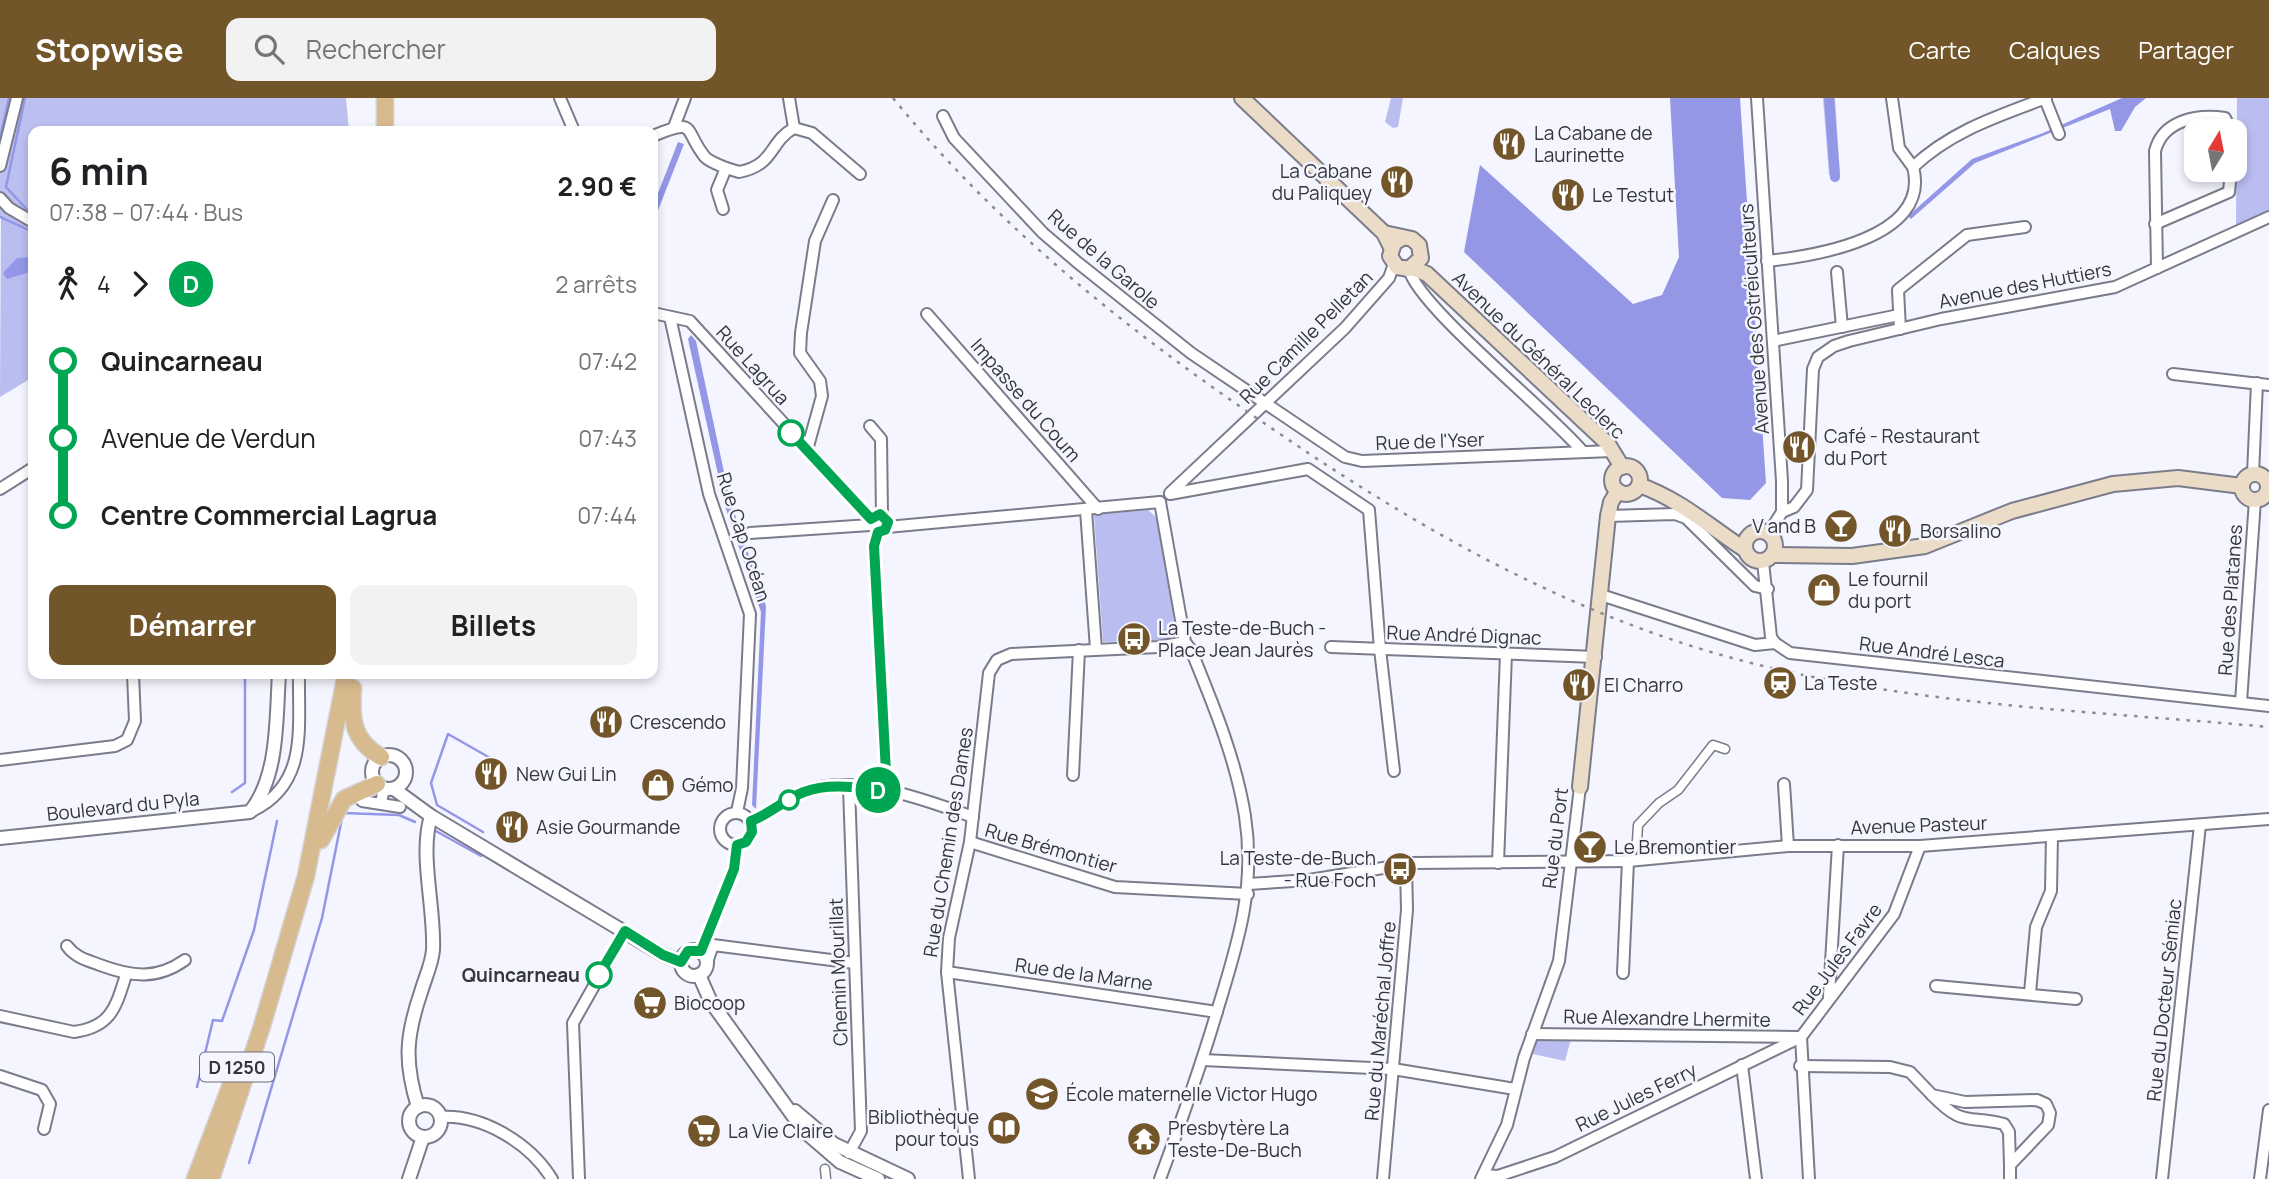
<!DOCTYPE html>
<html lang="fr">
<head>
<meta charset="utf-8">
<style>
  body { margin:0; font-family:Manrope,sans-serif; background:#f2f2f2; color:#202124; height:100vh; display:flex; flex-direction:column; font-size:26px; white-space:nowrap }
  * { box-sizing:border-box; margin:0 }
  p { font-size:23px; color:#757577 }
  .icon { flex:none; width:38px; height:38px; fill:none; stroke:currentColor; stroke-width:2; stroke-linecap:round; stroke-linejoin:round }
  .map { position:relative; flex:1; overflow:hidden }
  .details { position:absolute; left:28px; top:28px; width:630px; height:553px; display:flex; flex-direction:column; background:#fff; border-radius:14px; box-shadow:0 4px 10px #0003 }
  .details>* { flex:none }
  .badge { padding:0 14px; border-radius:23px; font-size:24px; line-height:46px }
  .needle { width:46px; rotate:10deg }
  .controls { position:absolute; left:2184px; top:21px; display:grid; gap:14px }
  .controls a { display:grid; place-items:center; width:63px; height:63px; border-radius:14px; background:#fff; box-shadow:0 4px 10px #0003; font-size:35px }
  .map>.badge { position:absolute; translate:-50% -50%; box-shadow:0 0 0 4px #fff }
  .legs { display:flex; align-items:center; gap:10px; height:77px; padding:0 21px; font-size:23px }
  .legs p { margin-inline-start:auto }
  .headline { display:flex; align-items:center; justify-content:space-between; height:119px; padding:0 21px }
  h1 { font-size:38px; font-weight:700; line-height:52px }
  .action { display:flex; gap:14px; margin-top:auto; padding:14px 21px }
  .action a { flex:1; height:80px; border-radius:14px; background:#725529; color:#fff; font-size:28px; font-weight:700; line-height:80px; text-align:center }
  .action a+a { background:#f2f2f2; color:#202124 }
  ul { padding:0 21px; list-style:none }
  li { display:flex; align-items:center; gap:24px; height:77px; font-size:26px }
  li i { display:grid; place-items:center; width:10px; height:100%; margin:0 9px; background:currentColor }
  li i::after { content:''; width:18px; height:18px; margin:-9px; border:5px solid; border-radius:50%; background:#fff }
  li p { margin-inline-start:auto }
  li:first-child i { background:linear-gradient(#0000 50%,currentColor 0) }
  li:last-child i { background:linear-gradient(currentColor 50%,#0000 0) }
  header { display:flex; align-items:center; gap:42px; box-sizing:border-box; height:98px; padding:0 35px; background:#725529; color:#fff }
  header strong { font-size:33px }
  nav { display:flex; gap:38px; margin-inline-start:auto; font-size:24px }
  .search { width:490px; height:63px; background:#f2f2f2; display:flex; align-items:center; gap:18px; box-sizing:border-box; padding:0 24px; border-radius:14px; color:#757577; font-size:26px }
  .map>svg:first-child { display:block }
  .green { fill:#b9bdf0 }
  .forest { fill:#bcc0f1 }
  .water { fill:#9397e6 }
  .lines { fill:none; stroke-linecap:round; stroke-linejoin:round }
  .stream { stroke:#9397e6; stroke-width:2.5 }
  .canal { stroke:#9397e6; stroke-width:10 }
  .pedestrian-casing { stroke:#7b7c8b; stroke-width:11 }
  .minor-casing { stroke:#7b7c8b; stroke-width:14 }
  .tertiary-casing { stroke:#7b7c8b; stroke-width:16 }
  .secondary-casing { stroke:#7b7c8b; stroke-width:18 }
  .primary-casing { stroke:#d3d3d4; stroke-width:19 }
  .pedestrian { stroke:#fff; stroke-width:8 }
  .minor { stroke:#fff; stroke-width:10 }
  .tertiary { stroke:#fff; stroke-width:12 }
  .secondary { stroke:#ebdcc7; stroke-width:14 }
  .primary { stroke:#d7ba8e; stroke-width:16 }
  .rail { stroke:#8b8c93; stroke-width:2.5; stroke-dasharray:3.5 7; stroke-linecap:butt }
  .line-1-casing { stroke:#fff; stroke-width:16 }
  .line-1 { stroke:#00a651; stroke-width:10 }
  .stop-1-dot { fill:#fff; stroke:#00a651; stroke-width:3.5 }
  .labels { text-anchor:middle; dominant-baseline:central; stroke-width:5; stroke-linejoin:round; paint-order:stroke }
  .shield { fill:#f4f5ff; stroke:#6e6f76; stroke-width:2 }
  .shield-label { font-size:18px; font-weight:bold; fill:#35363c }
  .poi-label { font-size:19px; fill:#35363c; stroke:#f4f5ff; text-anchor:start }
  .street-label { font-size:19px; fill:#35363c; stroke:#f4f5ff }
  .stop-label { font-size:19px; font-weight:bold; fill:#35363c; stroke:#f4f5ff; text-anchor:end }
</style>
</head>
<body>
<header>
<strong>Stopwise</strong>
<div class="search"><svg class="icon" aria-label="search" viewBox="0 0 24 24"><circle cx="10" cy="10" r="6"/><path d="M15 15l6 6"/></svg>Rechercher</div>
<nav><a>Carte</a><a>Calques</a><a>Partager</a></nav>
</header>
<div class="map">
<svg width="2269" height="1081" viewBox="0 0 2269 1081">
  <rect width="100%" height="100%" fill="#f4f5ff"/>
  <g class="green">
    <path d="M1391,0H1403L1398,29L1393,30L1385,24Z"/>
    <path d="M1823,0H1835L1840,76L1829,77Z"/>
    <path d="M2237,0H2269V113L2236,128Z"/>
    <path d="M1,119L33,138V279L0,299Z"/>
    <path d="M1148,412L1156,419L1176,533L1166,542L1103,544L1094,417Z"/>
    <path d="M1538,939L1571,941L1565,963L1533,956Z"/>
  </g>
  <path class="forest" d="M0,0H346L349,33H33V138L0,119Z"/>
  <g class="water">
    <path d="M1670,0H1740L1766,385L1750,402L1722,400L1464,154L1480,67L1633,206L1662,197L1679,159Z"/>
    <path d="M2122,0H2146L2135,9L2121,33H2115L2110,11L1975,65L1911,121L1908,118L1972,61L2043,35Z"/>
    <path d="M678,44L684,46L653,125V108Z"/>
    <path d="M33,159V173L7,181L3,175L17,160Z"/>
    <path d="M691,237L696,243L730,402L766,508L756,711L752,707L761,514L725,408L688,241Z"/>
  </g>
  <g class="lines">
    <g class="stream">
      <path d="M25,0L6,89L32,117"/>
      <path d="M0,40L9,0"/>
      <path d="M0,119L33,134"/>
      <path d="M232,694L245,685V576"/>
      <path d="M434,732L481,758"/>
      <path d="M483,734L437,707L431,685L448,636L492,661"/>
      <path d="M197,989L213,922L222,923L254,832L277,723"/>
      <path d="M249,1065L322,820L343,715L399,717L415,724"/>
    </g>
    <path class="canal" d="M1829,0L1835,79"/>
    <g class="pedestrian-casing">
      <g id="pedestrian">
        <path d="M1628,763L1637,743L1638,727L1659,705L1678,692L1713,647L1725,651"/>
        <path d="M825,1071L826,1081"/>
      </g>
    </g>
    <g class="minor-casing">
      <g id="minor">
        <path d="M560,0L574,33"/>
        <path d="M789,0L794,30L812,35L860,76"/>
        <path d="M1757,0L1782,383V414L1768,436"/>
        <path d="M1892,0L1899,50L1913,69"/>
        <path d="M2045,1L2059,36"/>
        <path d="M943,18L954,40L1043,135L1077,164L1191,255L1345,359L1362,363L1612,353"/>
        <path d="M674,29L685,0"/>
        <path d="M653,38C698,19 683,32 705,59C710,64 719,67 726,70L717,92L723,111"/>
        <path d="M0,68L17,0"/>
        <path d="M726,70L739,74C775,67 769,44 794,30"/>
        <path d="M0,100L9,110L33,124"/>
        <path d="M2155,126L2229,94L2231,72"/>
        <path d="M1767,163C1814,158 1932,140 1913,69C1951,33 1998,18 2046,0"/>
        <path d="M2157,170L2155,53C2163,22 2197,16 2225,20L2231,33"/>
        <path d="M1409,171C1417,208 1551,315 1583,354"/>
        <path d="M1837,174L1842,229"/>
        <path d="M653,215L690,223L871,421"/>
        <path d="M927,216L1098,411"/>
        <path d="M670,219L709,396L750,516L742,690L737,714"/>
        <path d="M1900,231L1898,192L1967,137L2025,129"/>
        <path d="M1773,243L1899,217"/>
        <path d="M2173,276L2269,287"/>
        <path d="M870,328L881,341L882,417"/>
        <path d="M807,352L822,298L820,283L800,255L801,235L815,143L833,102"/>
        <path d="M2253,376L2257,285"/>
        <path d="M0,391L33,370"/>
        <path d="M1170,395L1345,230L1389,180L1394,166"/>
        <path d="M1170,396L1308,371L1369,412L1380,551L1394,673"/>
        <path d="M1160,404L1185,544L1191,552C1213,606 1236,661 1245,718C1256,789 1238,845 1218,910C1201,968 1181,1024 1160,1081"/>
        <path d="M1086,412L1096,551"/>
        <path d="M1782,414L1794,409L1807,392L1813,271L1818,259L1834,248L1849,243L1941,221L2115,189L2269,119"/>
        <path d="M1608,418L1675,416L1686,420L1755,488L1768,491"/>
        <path d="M887,429L1160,404"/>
        <path d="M878,434L874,448L887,693"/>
        <path d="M750,435L870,427"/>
        <path d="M1763,464L1771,539L1775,545"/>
        <path d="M1601,497L1755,547L1775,545L1790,555L2269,608"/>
        <path d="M1331,549L1596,559"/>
        <path d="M2241,604L2255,402"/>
        <path d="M0,662L115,648L127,642L135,623L133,576"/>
        <path d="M1073,677L1079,552"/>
        <path d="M1784,686L1788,748"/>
        <path d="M849,689L861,1033L849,1055"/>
        <path d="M362,703L400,709"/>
        <path d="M381,705L384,690"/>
        <path d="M250,714C309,687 298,631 299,576"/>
        <circle cx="736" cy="731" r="16"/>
        <path d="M751,723C770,716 784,702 803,694C853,674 926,702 973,719"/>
        <path d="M970,744L1115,789L1248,796"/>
        <path d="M1498,765L1506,556"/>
        <path d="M1248,786L1309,782L1414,765L1628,763L1788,748H1920L2269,721"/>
        <path d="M67,848C76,860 87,862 100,867C132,879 157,882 185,862"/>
        <path d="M701,853L734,771L737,747"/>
        <path d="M707,864L713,847L855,865"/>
        <path d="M947,874L1217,914"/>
        <path d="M1623,875L1628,763"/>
        <path d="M1936,888L2076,901"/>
        <path d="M2030,895L2036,829L2051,793L2052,738"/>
        <path d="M1829,898L1838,747"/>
        <path d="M0,918L74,934C112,929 116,908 126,877"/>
        <path d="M1532,936L1798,939"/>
        <path d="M1203,962L1393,971L1515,991"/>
        <path d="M1742,967L1756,1081"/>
        <path d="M1800,968L1890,969L1910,974L1932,997L1965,1004L2037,1002L2046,1006L2050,1015L2048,1027L2010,1067V1081"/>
        <path d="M0,978L42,992L50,1006L44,1031"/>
        <path d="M1932,997C1963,1029 1966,1017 2004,1026L2009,1034L2010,1067"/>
        <path d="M440,1019C482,1016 530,1045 552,1081"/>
        <path d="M1484,1077L1498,1078L1555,1059L1801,939"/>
        <path d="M579,1081L573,925L625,833"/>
        <path d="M969,1081L947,874L949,840L970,744L989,575L997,562L1011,556L1158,549L1185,544"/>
        <path d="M1383,1081L1407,812L1406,767"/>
        <path d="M1481,1081L1507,1027L1524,960L1559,863L1580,689"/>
        <path d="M1809,1081L1801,939L1894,816L1920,748"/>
        <path d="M2162,1081L2200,727"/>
        <path d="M2260,1081L2269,1012"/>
      </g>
    </g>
    <g class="tertiary-casing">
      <g id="tertiary">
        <circle cx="389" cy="674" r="17"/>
        <path d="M394,691L431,718L663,857L681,864"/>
        <path d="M0,740L250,714C279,678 276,620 279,576"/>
        <circle cx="694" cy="865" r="13"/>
        <path d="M699,877L711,904L804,1033L840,1064L878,1081"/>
        <circle cx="425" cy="1023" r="16"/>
        <path d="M418,1009C404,964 406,938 421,894C425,880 432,866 433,852C435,809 419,757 431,718"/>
        <path d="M795,1013L834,1046L908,1081"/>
        <path d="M409,1081L423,1039"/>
      </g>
    </g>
    <g class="secondary-casing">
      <g id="secondary">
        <path d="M1242,0L1384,135L1391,149"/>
        <path d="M1384,135L1412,141L1419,147L1421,160L1409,171L1397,169L1390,158L1394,145L1402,140"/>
        <path d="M1413,170L1427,176L1608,346L1622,369"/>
        <circle cx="1626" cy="382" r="14"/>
        <circle cx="2255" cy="389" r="13"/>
        <path d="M1639,387C1679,401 1709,428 1744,451"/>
        <circle cx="1760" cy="448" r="15"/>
        <path d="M1772,457L1852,458L1925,448L2012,413L2113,386L2178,380L2242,388"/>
        <path d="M1580,689L1608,418L1611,404L1618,393"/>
      </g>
    </g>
    <g class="primary-casing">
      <g id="primary">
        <path d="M385,0V33"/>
        <path d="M353,590C351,621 352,642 381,659"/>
        <path d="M321,742L344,701L377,686"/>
        <path d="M195,1081L238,968"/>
        <path d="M211,1081L262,928L306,778L346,576"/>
      </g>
    </g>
    <use href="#pedestrian" class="pedestrian"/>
    <use href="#minor" class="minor"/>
    <use href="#tertiary" class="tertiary"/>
    <use href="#secondary" class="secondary"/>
    <use href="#primary" class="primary"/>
    <path class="rail" d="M893,0C999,130 1126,231 1264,325C1409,425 1561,513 1732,560C1906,607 2090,613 2269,629"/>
  </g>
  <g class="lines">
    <g class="line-1-casing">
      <path id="line-1" d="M599,877L625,833L663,857L681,864L688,853H701L734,771L737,747L746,744L752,734L751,723C770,716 785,701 804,694C830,684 860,690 887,693L874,448L878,434L885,432L888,424L880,416L871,421L791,335"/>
    </g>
    <use href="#line-1" class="line-1"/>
  </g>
  <defs>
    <g id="restaurant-disc" transform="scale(1.75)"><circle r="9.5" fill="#725529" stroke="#f4f5ff"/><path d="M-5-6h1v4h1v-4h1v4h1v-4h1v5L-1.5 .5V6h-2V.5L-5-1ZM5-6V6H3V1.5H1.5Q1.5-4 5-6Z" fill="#fff"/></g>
    <g id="bar-disc" transform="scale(1.75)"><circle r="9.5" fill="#725529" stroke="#f4f5ff"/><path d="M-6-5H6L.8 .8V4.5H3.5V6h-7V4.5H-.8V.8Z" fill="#fff"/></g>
    <g id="shop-disc" transform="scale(1.75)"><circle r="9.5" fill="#725529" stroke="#f4f5ff"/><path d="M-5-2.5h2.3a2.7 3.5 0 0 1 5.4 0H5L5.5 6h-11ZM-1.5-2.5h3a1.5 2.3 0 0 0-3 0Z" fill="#fff"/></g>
    <g id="bus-disc" transform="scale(1.75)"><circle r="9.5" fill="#725529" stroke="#f4f5ff"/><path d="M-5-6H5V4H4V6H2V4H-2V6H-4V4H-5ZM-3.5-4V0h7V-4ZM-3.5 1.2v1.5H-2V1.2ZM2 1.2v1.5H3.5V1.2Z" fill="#fff"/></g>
    <g id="station-disc" transform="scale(1.75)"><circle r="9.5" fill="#725529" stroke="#f4f5ff"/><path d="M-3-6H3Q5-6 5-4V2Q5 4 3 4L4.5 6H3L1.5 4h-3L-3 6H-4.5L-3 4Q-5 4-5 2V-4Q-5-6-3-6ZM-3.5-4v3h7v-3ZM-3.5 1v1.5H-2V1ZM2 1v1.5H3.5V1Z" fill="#fff"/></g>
    <g id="supermarket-disc" transform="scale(1.75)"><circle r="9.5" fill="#725529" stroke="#f4f5ff"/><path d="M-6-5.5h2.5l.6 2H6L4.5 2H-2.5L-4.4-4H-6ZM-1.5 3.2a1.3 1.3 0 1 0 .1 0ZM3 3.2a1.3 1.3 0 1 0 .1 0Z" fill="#fff"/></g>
    <g id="school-disc" transform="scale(1.75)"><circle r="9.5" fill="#725529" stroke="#f4f5ff"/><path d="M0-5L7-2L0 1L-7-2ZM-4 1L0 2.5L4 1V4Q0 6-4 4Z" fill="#fff"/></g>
    <g id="library-disc" transform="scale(1.75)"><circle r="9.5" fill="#725529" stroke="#f4f5ff"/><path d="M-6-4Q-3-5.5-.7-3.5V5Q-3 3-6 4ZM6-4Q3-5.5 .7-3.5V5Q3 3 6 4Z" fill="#fff"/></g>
    <g id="temple-disc" transform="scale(1.75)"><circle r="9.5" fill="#725529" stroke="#f4f5ff"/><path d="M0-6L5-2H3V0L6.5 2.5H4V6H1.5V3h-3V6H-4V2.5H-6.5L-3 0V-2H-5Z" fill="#fff"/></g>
  </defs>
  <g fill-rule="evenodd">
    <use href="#restaurant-disc" x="1509" y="46"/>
    <use href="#restaurant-disc" x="1397" y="84"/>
    <use href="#restaurant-disc" x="1568" y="97"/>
    <use href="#restaurant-disc" x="1799" y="349"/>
    <use href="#bar-disc" x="1841" y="428"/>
    <use href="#restaurant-disc" x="1895" y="433"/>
    <use href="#shop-disc" x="1824" y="492"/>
    <use href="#bus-disc" x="1134" y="541"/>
    <use href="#station-disc" x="1780" y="585"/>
    <use href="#restaurant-disc" x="1579" y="587"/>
    <use href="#restaurant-disc" x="606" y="624"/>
    <use href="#restaurant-disc" x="491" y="676"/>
    <use href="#shop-disc" x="658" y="687"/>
    <use href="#restaurant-disc" x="512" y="729"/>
    <use href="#bar-disc" x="1590" y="749"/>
    <use href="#bus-disc" x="1400" y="771"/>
    <use href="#supermarket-disc" x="650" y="905"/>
    <use href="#school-disc" x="1042" y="996"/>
    <use href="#library-disc" x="1004" y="1030"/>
    <use href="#supermarket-disc" x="704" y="1033"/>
    <use href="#temple-disc" x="1144" y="1041"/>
  </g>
  <g class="stop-1-dot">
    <circle cx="791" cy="335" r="12"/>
    <circle cx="789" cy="702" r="9"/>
    <circle cx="599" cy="877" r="12"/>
  </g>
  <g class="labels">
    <rect class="shield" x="200" y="954.5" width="74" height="29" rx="5"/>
    <g class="shield-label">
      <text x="237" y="969">D 1250</text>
    </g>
    <g class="poi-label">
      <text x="1534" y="35">La Cabane de<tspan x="1534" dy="22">Laurinette</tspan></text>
      <text x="1372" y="73" text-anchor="end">La Cabane<tspan x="1372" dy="22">du Paliquey</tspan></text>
      <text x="1592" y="97">Le Testut</text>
      <text x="1824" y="338">Café - Restaurant<tspan x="1824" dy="22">du Port</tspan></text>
      <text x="1816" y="428" text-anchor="end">V and B</text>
      <text x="1920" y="433">Borsalino</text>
      <text x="1848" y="481">Le fournil<tspan x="1848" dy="22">du port</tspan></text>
      <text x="1158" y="530">La Teste-de-Buch -<tspan x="1158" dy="22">Place Jean Jaurès</tspan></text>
      <text x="1804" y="585">La Teste</text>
      <text x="1604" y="587">El Charro</text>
      <text x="630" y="624">Crescendo</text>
      <text x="516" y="676">New Gui Lin</text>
      <text x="682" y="687">Gémo</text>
      <text x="536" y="729">Asie Gourmande</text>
      <text x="1614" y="749">Le Bremontier</text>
      <text x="1376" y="760" text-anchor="end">La Teste-de-Buch<tspan x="1376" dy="22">- Rue Foch</tspan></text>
      <text x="674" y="905">Biocoop</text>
      <text x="1066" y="996">École maternelle Victor Hugo</text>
      <text x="979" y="1019" text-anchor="end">Bibliothèque<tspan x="979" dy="22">pour tous</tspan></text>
      <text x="1168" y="1030">Presbytère La<tspan x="1168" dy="22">Teste-De-Buch</tspan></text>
      <text x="728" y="1033">La Vie Claire</text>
    </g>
    <g class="street-label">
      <text transform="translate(1104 161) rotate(41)">Rue de la Garole</text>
      <text transform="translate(2025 187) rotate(-11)">Avenue des Huttiers</text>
      <text transform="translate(1754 221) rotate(-94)">Avenue des Ostréiculteurs</text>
      <text transform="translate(1306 239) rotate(-45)">Rue Camille Pelletan</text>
      <text transform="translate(1539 257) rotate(44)">Avenue du Général Leclerc</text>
      <text transform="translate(753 267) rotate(48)">Rue Lagrua</text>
      <text transform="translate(1026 302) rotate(49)">Impasse du Coum</text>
      <text transform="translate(1430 343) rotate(-2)">Rue de l'Yser</text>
      <text transform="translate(744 439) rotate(72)">Rue Cap Océan</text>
      <text transform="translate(2230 502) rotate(-86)">Rue des Platanes</text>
      <text transform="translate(1464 537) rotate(2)">Rue André Dignac</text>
      <text transform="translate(1932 554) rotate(7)">Rue André Lesca</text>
      <text transform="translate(123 708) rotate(-6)">Boulevard du Pyla</text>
      <text transform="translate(1919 727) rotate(-2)">Avenue Pasteur</text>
      <text transform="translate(1555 740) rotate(-83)">Rue du Port</text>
      <text transform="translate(948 744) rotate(-81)">Rue du Chemin des Dames</text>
      <text transform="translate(1051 750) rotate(16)">Rue Brémontier</text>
      <text transform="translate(1837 861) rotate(-53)">Rue Jules Favre</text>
      <text transform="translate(838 874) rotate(-92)">Chemin Mourillat</text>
      <text transform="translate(1084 876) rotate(8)">Rue de la Marne</text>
      <text transform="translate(2164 902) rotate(-84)">Rue du Docteur Sémiac</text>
      <text transform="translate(1667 920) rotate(1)">Rue Alexandre Lhermite</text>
      <text transform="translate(1380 923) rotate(-85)">Rue du Maréchal Joffre</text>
      <text transform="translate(1636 999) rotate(-26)">Rue Jules Ferry</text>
    </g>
    <g class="stop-label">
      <text x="580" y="877">Quincarneau</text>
    </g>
  </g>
</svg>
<div class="controls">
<a><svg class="needle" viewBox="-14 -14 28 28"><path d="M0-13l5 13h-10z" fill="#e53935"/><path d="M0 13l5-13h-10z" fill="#757577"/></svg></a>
</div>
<b class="badge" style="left:878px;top:692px;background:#00a651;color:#fff">D</b>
<section class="details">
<div class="headline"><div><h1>6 min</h1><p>07:38 – 07:44 · Bus</p></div><b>2.90 €</b></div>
<div class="legs"><svg class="icon" aria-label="walk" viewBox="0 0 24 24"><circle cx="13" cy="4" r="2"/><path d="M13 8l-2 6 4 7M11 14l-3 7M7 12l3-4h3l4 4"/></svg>4<svg class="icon" aria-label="forward" viewBox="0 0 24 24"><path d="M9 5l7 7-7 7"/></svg><b class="badge" style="background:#00a651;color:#fff">D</b><p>2 arrêts</p></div>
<ul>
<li><i style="color:#00a651"></i><b>Quincarneau</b><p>07:42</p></li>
<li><i style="color:#00a651"></i><span>Avenue de Verdun</span><p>07:43</p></li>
<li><i style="color:#00a651"></i><b>Centre Commercial Lagrua</b><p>07:44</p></li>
</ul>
<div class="action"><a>Démarrer</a><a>Billets</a></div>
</section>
</div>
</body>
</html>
